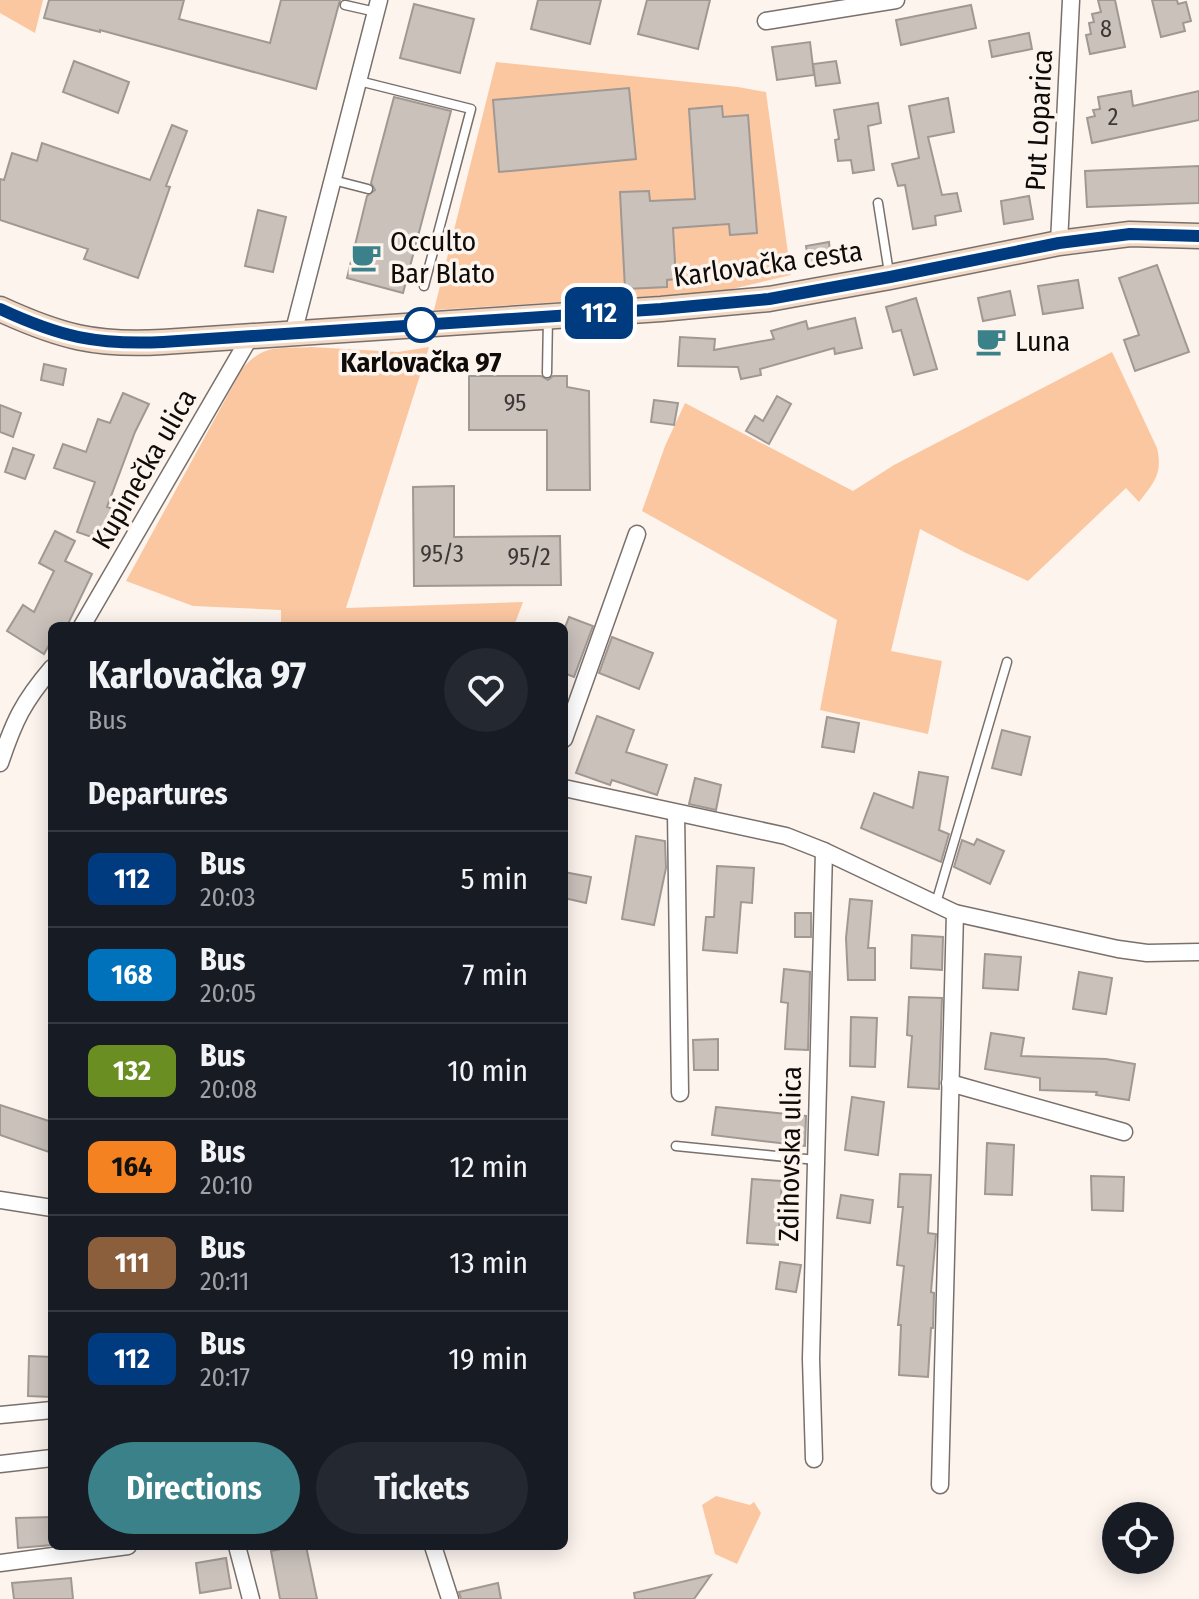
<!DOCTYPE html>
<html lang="en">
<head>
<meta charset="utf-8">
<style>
  body { margin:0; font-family:"Fira Sans Condensed",sans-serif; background:#242831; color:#f1f3f6; height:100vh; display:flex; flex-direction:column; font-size:30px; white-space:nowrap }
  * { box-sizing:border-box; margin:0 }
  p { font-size:26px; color:#9ea1a6 }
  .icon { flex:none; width:44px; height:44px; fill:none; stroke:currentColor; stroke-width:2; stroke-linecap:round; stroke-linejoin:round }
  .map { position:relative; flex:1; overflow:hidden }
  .details { position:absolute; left:48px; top:622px; width:520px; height:928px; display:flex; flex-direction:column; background:#171b24; border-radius:12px; box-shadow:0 4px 20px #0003 }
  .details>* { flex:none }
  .badge { padding:0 16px; border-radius:12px; font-size:28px; line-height:52px }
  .buttons { position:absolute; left:1102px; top:1502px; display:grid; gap:16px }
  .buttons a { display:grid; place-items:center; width:72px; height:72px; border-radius:50%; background:#171b24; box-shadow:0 4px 20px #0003; font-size:40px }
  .map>.badge { position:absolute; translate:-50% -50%; box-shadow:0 0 0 4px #fff }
  h2 { padding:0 40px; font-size:30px; line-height:72px }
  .round { display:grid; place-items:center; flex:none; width:84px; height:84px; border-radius:42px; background:#242831 }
  .overview { display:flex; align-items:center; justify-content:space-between; height:136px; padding:0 40px }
  h1 { font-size:38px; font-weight:700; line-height:60px }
  .button { display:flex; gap:16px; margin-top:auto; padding:16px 40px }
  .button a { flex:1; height:92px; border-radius:48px; background:#3a818a; color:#fff; font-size:32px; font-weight:700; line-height:92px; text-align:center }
  .button a+a { background:#242831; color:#f1f3f6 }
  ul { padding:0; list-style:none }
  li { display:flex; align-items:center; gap:24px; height:96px; padding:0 40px; border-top:2px solid #363941 }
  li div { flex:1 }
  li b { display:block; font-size:30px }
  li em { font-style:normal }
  li .badge { min-width:88px; font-weight:700; text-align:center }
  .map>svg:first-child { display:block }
  .green { fill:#fbc7a1 }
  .building { fill:#cac1bb; stroke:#a09892; stroke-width:2 }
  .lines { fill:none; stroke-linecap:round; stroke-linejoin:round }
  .lane-casing { stroke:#79706b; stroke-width:11 }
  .street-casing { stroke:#79706b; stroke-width:19 }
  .secondary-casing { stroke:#79706b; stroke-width:27 }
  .lane { stroke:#fff; stroke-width:8 }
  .street { stroke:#fff; stroke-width:16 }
  .secondary { stroke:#f1d8c4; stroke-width:24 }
  .line-casing { stroke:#fff; stroke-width:18 }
  .line { stroke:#003b80; stroke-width:12 }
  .stop-dot { fill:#fff; stroke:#003b80; stroke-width:4 }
  .labels { text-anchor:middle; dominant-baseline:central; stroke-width:7; stroke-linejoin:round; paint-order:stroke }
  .number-label { font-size:24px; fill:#3d3836 }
  .street-label { font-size:28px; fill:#0e0b09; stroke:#fdf4ee }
  .poi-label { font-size:28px; fill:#0e0b09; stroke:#fdf4ee; text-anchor:start }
  .stop-label { font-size:28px; font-weight:bold; fill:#0e0b09; stroke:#fdf4ee }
</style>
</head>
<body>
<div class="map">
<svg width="1199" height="1599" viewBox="0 0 1199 1599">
  <rect width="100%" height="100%" fill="#fdf4ee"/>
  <g class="green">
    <path d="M0,0H43L35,33L0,13Z"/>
    <path d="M496,62L738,87L766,92L791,275L719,292L434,310Z"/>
    <path d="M311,347L398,352L429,347L346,608L523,602L514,626H281V610L193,606L126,581L242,369C264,343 280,349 311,347Z"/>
    <path d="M1112,352L1157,448C1163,474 1154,482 1139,502L1126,488L1028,581L966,553L920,529L891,651L942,661L928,734L820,710L837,620L642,511L665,446L685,403L853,491L894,465Z"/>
    <path d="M716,1496L750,1505L754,1502L761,1513L737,1564L715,1554L702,1505Z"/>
  </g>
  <g class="building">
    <path d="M49,0H184L179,19L270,43L281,0H340L316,89L100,30V32L44,18Z"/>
    <path d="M538,0H601L590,44L531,29Z"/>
    <path d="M647,0H710L698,49L638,34Z"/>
    <path d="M1098,0H1115L1125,47L1090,54L1086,35L1091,34L1089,23L1094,22L1092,14L1101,12Z"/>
    <path d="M1152,0H1177L1178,4L1186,2L1191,21L1183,23L1185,31L1161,37Z"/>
    <path d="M414,4L474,19L460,73L400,58Z"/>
    <path d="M971,5L976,28L901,45L896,20Z"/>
    <path d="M1029,33L1032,49L992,57L989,41Z"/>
    <path d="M810,42L814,75L777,80L772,47Z"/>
    <path d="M74,61L129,82L118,113L63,92Z"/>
    <path d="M836,61L840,83L816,86L813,64Z"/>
    <path d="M629,88L636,159L499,172L493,100Z"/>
    <path d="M1131,91L1133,106L1199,91V120L1092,143L1087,118L1095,116L1093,110L1100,109L1098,97Z"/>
    <path d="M394,97L451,111L403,293L347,278L367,196L375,190L371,183Z"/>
    <path d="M948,98L954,132L928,137L942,195L957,193L961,211L935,216L936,225L913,229L905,185L898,186L892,164L919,158L909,106Z"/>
    <path d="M878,103L881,123L868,126L874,170L853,173L851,160L838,161L835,140L839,139L834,110Z"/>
    <path d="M722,106L723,117L748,115L757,233L730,235L729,224L673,228L676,279L667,280V287L625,289L620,192L649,191L650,201L695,199L689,109Z"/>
    <path d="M172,125L187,131L166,186L170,187L138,278L84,259L88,249L0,220V179L4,180L12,153L37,161L42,143L150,180Z"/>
    <path d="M1199,166V203L1087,207L1085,171Z"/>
    <path d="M1029,196L1033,219L1004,224L1001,201Z"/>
    <path d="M258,210L286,217L273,272L245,266Z"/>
    <path d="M829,242L831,261L809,265L806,246Z"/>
    <path d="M1157,265L1189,352L1135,371L1124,340L1139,335L1119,278Z"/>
    <path d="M1078,280L1083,308L1043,314L1038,286Z"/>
    <path d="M1010,291L1015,315L983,321L978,298Z"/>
    <path d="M916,298L937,369L914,375L901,330L893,332L886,307Z"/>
    <path d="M855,318L862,348L835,354L834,348L760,369L761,375L741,379L738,367L678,366L680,337L715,339L714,350L774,339L771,331L806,321L808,329Z"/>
    <path d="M44,364L66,369L63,385L41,380Z"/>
    <path d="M469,376H541L548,380L553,376H567V387L589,391L590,490H547V430H469Z"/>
    <path d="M123,393L149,404L135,432L107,507L118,511L106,542L77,532L95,482L54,468L63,444L86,452L98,419L110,423Z"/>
    <path d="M777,396L791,404L769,444L746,431L755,416L763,421Z"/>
    <path d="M654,400L678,403L674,425L651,422Z"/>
    <path d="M0,405L21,413L13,437L0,432Z"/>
    <path d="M13,448L34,455L25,479L5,472Z"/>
    <path d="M454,486V537L560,536L561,585L414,586L413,487Z"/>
    <path d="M55,531L75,541L65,561L92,574L67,626H52V640L44,654L7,631L23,605L34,612L54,571L39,563Z"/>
    <path d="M569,617L593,626L574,677L564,673V630Z"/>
    <path d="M612,637L653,653L639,689L599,673Z"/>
    <path d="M597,716L634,730L626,752L667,765L657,795L612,780L610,785L576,773Z"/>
    <path d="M827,717L859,723L854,752L822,747Z"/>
    <path d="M1002,730L1030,737L1021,775L992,768Z"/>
    <path d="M919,772L948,777L939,830L949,834L941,862L861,828L874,793L913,808Z"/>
    <path d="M695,778L721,785L716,810L689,804Z"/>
    <path d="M636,836L665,841L666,868L654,925L622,919Z"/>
    <path d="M977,839L1004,851L990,884L954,867L962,840L974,845Z"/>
    <path d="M717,866L754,868L752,903L741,902L737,953L703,950L706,917H714Z"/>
    <path d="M564,872L591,877L586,903L564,898Z"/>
    <path d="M850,899L872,901L868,948H875V980H848L846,938Z"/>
    <rect x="795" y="913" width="16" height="24"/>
    <path d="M912,935L943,937L942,970L911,968Z"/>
    <path d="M985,954L1021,957L1018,990L983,988Z"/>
    <path d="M784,969L810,972L808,1050L785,1049L788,1003L781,1002Z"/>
    <path d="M1079,972L1112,978L1106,1014L1073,1009Z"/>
    <path d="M909,997L942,998L939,1089L908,1087L912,1036L907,1035Z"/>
    <path d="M851,1017L877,1018L875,1067L850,1066Z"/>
    <path d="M991,1033L1024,1038L1021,1056L1106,1059L1135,1064L1129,1100L1096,1095L1097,1092L1040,1090V1078L985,1069Z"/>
    <path d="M718,1039V1070H694L693,1040Z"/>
    <path d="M852,1097L884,1102L878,1155L845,1150Z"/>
    <path d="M0,1105L52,1122V1143L49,1152L0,1135Z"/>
    <path d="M716,1107L806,1116L805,1146L712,1135Z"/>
    <path d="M987,1143L1014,1145L1012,1195L985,1194Z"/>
    <path d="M900,1174L931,1175L928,1233L936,1234L931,1292L934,1293L933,1328H931L928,1377L899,1375L901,1325H898L904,1266L897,1265L903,1207H898Z"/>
    <path d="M1091,1176L1124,1177L1123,1211L1092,1210Z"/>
    <path d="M752,1179L782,1181L778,1245L747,1243Z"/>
    <path d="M841,1195L873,1200L870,1223L837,1218Z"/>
    <path d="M780,1262L801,1265L796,1292L776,1289Z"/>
    <path d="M29,1356L52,1357V1397L28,1396Z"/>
    <path d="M52,1517V1545L18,1548L16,1518Z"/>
    <path d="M297,1546H306L317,1599H280L271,1551Z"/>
    <path d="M226,1558L231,1588L200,1593L196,1563Z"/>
    <path d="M711,1575L694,1599H635L634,1593Z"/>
    <path d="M71,1578L73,1599H14L12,1583Z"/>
    <path d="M498,1583L501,1599H461L459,1592Z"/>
  </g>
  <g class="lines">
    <g class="lane-casing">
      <g id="lane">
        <path d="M345,5L376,12"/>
        <path d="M359,81L471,109L424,286"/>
        <path d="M333,180L368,189"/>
        <path d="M878,203L889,273"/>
        <path d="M547,373L548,317"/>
        <path d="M936,903L1007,662"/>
        <path d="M676,1146L816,1160"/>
      </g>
    </g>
    <g class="street-casing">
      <g id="street">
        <path d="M766,21L896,0"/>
        <path d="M1059,243L1071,0"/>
        <path d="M293,334L379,0"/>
        <path d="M82,626L250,337"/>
        <path d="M564,739L637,534"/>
        <path d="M0,763C14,721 23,702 52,668"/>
        <path d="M564,788L786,836L824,851L955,913L1118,949L1147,953L1199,952"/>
        <path d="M676,813L680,1093"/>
        <path d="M950,1083L1124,1132"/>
        <path d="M0,1200L52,1208"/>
        <path d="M0,1415L52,1410"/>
        <path d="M814,1459L811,1359L824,851"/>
        <path d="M0,1464L52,1458"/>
        <path d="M940,1485L955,913"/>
        <path d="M237,1546L251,1599"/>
        <path d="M433,1546L450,1599"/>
        <path d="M0,1563L128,1546"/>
      </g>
    </g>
    <g class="secondary-casing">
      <path id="secondary" d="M0,309C61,337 96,346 163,342L661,309L769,299L890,277L1059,243L1130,234L1199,236"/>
    </g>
    <use href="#lane" class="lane"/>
    <use href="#street" class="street"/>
    <use href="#secondary" class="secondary"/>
  </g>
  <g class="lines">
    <g class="line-casing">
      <path id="line" d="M0,309C60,337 96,345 163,342L661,309L769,299L890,277L1059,243L1130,234L1199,236"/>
    </g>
    <use href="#line" class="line"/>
  </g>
  <defs>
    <g id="cafe-bare" transform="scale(2.4)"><path d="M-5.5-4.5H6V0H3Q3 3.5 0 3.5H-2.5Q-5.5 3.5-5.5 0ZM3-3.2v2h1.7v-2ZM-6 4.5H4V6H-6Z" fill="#3a818a" stroke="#fdf4ee" stroke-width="2.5" paint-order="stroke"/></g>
  </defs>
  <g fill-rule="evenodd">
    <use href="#cafe-bare" x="366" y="257"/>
    <use href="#cafe-bare" x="991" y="341"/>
  </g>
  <circle class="stop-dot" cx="421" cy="325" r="16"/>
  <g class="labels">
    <g class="number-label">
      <text x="1106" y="29">8</text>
      <text x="1113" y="117">2</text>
      <text x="515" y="403">95</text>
      <text x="442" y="554">95/3</text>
      <text x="529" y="557">95/2</text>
    </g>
    <g class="street-label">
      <text transform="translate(1039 120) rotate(-87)">Put Loparica</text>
      <text transform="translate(768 264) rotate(-8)">Karlovačka cesta</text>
      <text transform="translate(144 469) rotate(-60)">Kupinečka ulica</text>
      <text transform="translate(790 1154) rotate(-89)">Zdihovska ulica</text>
    </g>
    <g class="poi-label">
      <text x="390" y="241">Occulto<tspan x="390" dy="32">Bar Blato</tspan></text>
      <text x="1015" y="341">Luna</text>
    </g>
    <g class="stop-label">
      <text x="421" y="362">Karlovačka 97</text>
    </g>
  </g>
</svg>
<div class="buttons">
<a><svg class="icon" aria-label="locate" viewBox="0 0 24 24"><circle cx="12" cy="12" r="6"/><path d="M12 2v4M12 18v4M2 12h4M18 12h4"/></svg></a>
</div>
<b class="badge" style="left:599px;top:313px;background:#003b80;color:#fff">112</b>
<section class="details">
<div class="overview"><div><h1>Karlovačka 97</h1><p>Bus</p></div><a class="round"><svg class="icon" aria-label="heart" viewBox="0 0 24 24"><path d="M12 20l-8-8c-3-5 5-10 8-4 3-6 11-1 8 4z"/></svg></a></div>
<h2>Departures</h2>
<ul>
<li><span class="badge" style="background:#003b80;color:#fff">112</span><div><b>Bus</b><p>20:03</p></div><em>5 min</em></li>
<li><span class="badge" style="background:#0072bc;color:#fff">168</span><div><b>Bus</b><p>20:05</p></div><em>7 min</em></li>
<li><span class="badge" style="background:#6b8e23;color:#fff">132</span><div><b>Bus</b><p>20:08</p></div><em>10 min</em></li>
<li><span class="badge" style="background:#f58220;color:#111">164</span><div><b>Bus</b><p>20:10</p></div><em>12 min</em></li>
<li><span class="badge" style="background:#8b5e3c;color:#fff">111</span><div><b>Bus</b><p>20:11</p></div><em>13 min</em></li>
<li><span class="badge" style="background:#003b80;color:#fff">112</span><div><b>Bus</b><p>20:17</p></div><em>19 min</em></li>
</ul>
<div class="button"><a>Directions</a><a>Tickets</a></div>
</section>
</div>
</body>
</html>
